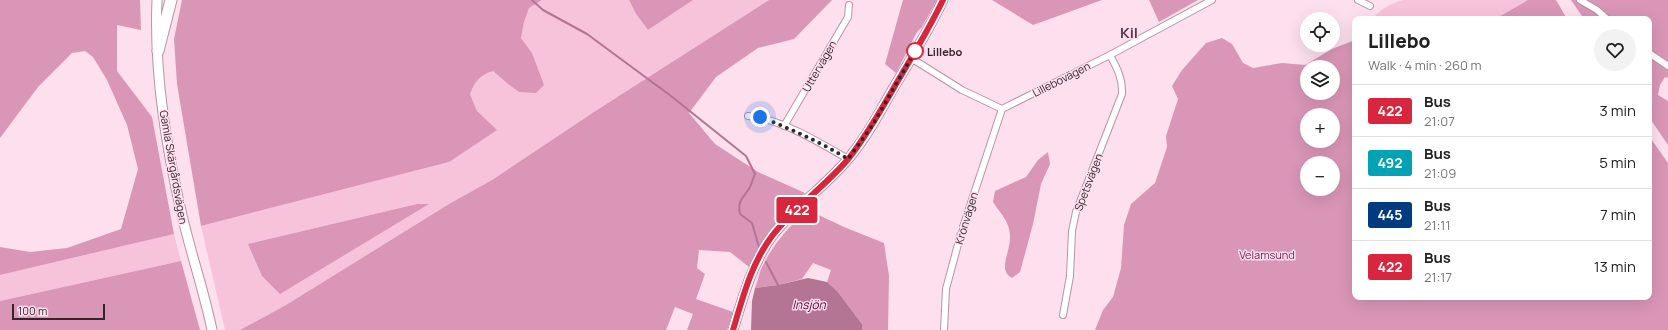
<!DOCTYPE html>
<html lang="en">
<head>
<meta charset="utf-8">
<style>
  body { margin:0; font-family:Manrope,sans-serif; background:#f2f2f2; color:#222; height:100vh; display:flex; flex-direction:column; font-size:15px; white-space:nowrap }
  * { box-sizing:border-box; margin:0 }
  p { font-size:13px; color:#767676 }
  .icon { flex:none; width:22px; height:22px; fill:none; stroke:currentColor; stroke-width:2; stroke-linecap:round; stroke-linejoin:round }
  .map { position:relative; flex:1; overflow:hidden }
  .panel { position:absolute; left:1352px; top:16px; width:300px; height:284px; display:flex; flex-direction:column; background:#fff; border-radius:8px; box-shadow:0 4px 16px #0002 }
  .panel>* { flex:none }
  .badge { padding:0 8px; border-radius:3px; font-size:14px; line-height:26px }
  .controls { position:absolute; left:1300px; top:12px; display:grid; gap:8px }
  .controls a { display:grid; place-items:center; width:40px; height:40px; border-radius:50%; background:#fff; box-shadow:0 4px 16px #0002; font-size:20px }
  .scale { position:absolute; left:12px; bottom:10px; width:93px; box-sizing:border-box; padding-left:4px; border:2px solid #33252b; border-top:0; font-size:11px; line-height:14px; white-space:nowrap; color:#33252b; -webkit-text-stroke:3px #fedfed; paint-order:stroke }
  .you { position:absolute; width:20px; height:20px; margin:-10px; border:3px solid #fff; border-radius:50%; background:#1a73e8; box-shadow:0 0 0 6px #1a73e833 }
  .map>.badge { position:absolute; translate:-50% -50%; box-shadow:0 0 0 2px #fff }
  .round { display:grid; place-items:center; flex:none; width:42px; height:42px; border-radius:21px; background:#f2f2f2 }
  .summary { display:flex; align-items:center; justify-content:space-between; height:68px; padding:0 16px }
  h1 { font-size:19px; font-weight:800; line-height:30px }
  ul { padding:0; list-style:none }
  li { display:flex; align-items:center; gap:12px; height:52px; padding:0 16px; border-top:1px solid #e0e0e0 }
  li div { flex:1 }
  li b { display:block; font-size:15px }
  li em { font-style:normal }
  li .badge { min-width:44px; font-weight:700; text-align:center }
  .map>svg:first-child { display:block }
  .green { fill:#f7c3db; fill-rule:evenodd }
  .forest { fill:#d996b6; fill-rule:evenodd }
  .water { fill:#b47493 }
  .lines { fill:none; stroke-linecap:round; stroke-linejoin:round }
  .stream { stroke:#b47493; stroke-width:2 }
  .street-casing { stroke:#b894a4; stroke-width:8 }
  .secondary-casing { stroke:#b894a4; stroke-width:11 }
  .highway-casing { stroke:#b894a4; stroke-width:13 }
  .street { stroke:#fff; stroke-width:6 }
  .secondary { stroke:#fff; stroke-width:9 }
  .highway { stroke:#fff; stroke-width:11 }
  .line-casing { stroke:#fff; stroke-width:9 }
  .line { stroke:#d7263d; stroke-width:6 }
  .walk { stroke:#33252b; stroke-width:4; stroke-dasharray:0 7.2 }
  .stop-dot { fill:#fff; stroke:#d7263d; stroke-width:2 }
  .labels { text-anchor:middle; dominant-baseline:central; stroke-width:3; stroke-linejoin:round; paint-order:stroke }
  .stop-label { font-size:11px; font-weight:bold; fill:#33252b; stroke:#fedfed; text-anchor:start }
  .street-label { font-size:11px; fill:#33252b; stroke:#fedfed }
  .park-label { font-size:11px; fill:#6d1f4b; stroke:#fedfed }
  .water-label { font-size:12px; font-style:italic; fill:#510034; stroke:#fedfed }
  .district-label { font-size:15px; font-weight:bold; fill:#573947; stroke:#fedfed }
</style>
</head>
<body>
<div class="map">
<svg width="1668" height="330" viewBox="0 0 1668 330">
  <rect width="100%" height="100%" fill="#fedfed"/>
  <g class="green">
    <path d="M542,0H629L636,14L648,30L693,0H769L597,110L492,180L449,204L286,305L240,330H225L201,226L449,162L477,111L470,94C475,81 480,75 493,71L508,84L532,53L521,38L524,22L529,7ZM417,204H428L248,244Z"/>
    <path d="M1403,0H1528L1495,19H1374V17C1383,8 1391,3 1403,0Z"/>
    <path d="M174,234L181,261L0,301V275Z"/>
  </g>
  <g class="forest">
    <path d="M0,0H140L141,30L117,25V71L152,117L174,234L0,275V247L30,252L67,248L121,229L138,169L127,125L107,80L93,57L85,51L72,53L38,87L0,138Z"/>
    <path d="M182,0H542L529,8L524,22L521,38L532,53L544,85L536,93L519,92L508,84L493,71C480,75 475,81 470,94L477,111L497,130L449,162L201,226L177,84L174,39Z"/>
    <path d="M629,0H693L648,30L636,14Z"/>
    <path d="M769,0H832L794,39L758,48L716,77L689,113L715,144L758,172L805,193L769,233L749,267L730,252L699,250L697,268L705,274L696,299L733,312L727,330H687L693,314L675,307L666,330H240L286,305L449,204L492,180L597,110Z"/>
    <path d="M903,0H937L922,27L917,32L896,73L885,64Z"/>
    <path d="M992,0H1102L1033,25Z"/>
    <path d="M1149,0H1198L1159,22Z"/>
    <path d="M1528,0H1556L1567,19H1495Z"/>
    <path d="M1571,0H1668V78L1665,77L1660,85L1658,95L1668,101V145L1649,117V19H1584Z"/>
    <path d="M1222,38L1232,44L1243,63L1253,68L1282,63L1305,65L1332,49L1355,40V297H1649V136L1668,163V330H1095L1103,310L1113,297L1121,268L1124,225L1131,204L1155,183L1167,147L1166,136L1178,99L1172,86L1182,70L1206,43ZM1307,67H1333V93H1307ZM1307,115H1333V141H1307ZM1307,163H1333V189H1307Z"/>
    <path d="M1048,152L1050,164L1041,184L1033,224L1020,272L1012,278C1008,276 1006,273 1005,269C1004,257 1013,244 1009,229C1007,219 998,210 993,202L995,191L1026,177L1038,160Z"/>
    <path d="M417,204H429L280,294L262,276L248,244Z"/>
    <path d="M808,210L844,227L884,243L889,276L888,330H862V324L838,292L827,282L831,270L813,263L802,279L778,285L755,288C758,281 759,272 763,265C774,243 790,225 808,210Z"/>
    <path d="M181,261L200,330H0V301Z"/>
  </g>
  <path class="water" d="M808,278L827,282L838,292L862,324V330H751L752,301L755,288L778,285Z"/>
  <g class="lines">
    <g class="stream">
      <path d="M532,0L543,10L587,34L671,96L746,156L755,174C753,178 752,183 750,187C744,198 737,199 740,214L752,223L759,247"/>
      <path d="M766,262L778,285"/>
    </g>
    <g class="street-casing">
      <g id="street">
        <path d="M1358,0L1370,6"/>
        <path d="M1580,0L1597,10L1607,19"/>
        <path d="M1649,53L1668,66"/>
        <path d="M911,58L962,90L1002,109L1110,55L1212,0"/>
        <path d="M748,116C781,119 819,142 848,159"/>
        <path d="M784,126L848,17L849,5"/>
        <path d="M1063,315L1070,276L1072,231L1076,212L1122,94C1123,79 1117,68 1110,55"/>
        <path d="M944,330L946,289L961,233L1002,109"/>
      </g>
    </g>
    <g class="secondary-casing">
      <g id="secondary">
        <path d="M157,0C154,70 166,147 182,215C191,254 204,291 212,330"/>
        <path d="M733,330C743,297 752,264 772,236C794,207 826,186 849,158C867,136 880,112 894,87C911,59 929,30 943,0"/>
      </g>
    </g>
    <g class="highway-casing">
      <path id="highway" d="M158,51L171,0"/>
    </g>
    <use href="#street" class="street"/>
    <use href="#secondary" class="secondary"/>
    <use href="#highway" class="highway"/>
  </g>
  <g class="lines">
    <g class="line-casing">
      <path id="line" d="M733,330C743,297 751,264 772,236C794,207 826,186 849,158C867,135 881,110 896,84C912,57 929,29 943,0"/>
    </g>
    <use href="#line" class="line"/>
    <path class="walk" d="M760,117C791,129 820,142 848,159L872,126L918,46L915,51"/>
  </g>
  <circle class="stop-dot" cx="915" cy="51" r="8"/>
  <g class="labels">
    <g class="stop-label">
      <text x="927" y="51">Lillebo</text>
    </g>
    <g class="street-label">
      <text transform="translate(819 66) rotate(-60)">Uttervägen</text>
      <text transform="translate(1061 79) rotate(-27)">Lillebovägen</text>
      <text transform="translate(174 167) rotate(80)">Gamla Skärgårdsvägen</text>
      <text transform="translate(1088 182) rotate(-69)">Spetsvägen</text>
      <text transform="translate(966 218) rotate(-73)">Krönvägen</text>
    </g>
    <g class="park-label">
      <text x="1267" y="254">Velamsund</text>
    </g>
    <g class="water-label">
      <text x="809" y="304">Insjön</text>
    </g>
    <g class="district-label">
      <text x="1129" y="32">Kil</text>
    </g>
  </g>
</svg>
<div class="controls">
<a><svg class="icon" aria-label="locate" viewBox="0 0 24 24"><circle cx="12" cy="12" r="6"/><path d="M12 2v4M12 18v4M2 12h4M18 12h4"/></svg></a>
<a><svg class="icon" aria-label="layers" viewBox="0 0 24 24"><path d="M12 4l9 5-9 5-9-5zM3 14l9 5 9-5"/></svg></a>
<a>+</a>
<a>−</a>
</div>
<div class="scale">100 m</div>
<div class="you" style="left:760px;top:117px"></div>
<b class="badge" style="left:797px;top:210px;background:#d7263d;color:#fff">422</b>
<section class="panel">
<div class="summary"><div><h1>Lillebo</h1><p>Walk · 4 min · 260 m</p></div><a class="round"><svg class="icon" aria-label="heart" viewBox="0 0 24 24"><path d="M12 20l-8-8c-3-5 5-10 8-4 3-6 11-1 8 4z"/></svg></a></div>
<ul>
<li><span class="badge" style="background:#d7263d;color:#fff">422</span><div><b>Bus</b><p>21:07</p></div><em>3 min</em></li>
<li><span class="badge" style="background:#00a3b4;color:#fff">492</span><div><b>Bus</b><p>21:09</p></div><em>5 min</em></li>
<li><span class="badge" style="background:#003b80;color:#fff">445</span><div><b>Bus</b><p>21:11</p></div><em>7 min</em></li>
<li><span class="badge" style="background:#d7263d;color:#fff">422</span><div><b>Bus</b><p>21:17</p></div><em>13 min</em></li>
</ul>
</section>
</div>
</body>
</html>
